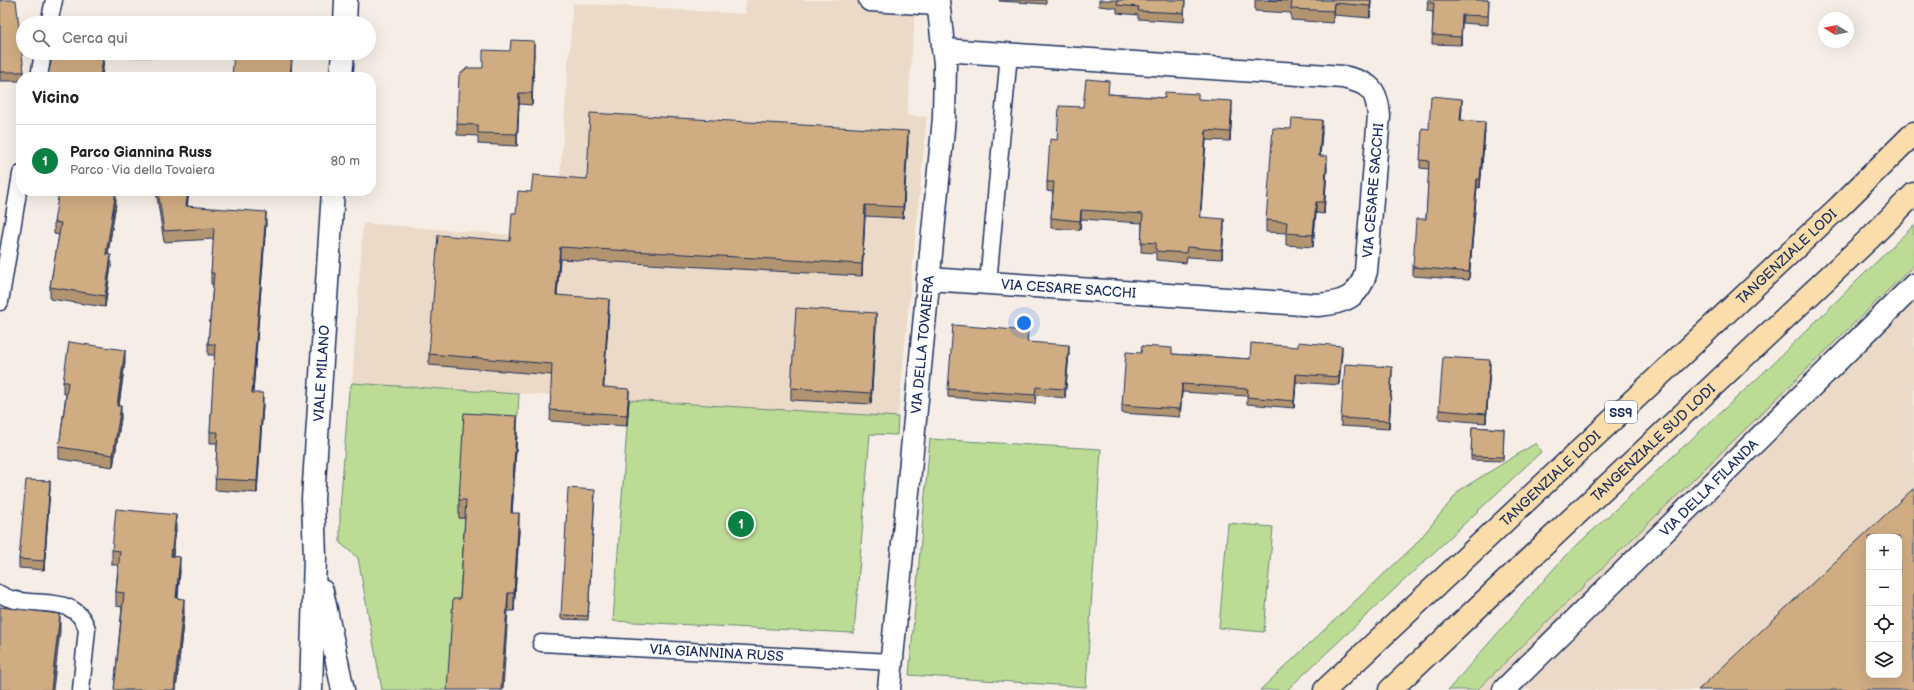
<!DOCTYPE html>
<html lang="it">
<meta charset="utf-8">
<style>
:root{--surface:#fff;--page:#f6f6f6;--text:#202124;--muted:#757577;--line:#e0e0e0;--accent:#0b8043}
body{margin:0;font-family:"Balsamiq Sans",sans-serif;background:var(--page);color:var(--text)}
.controls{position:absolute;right:12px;bottom:12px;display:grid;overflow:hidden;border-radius:8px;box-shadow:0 4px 16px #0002}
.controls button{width:36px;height:36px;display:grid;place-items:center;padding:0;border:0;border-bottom:1px solid var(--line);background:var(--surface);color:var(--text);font:20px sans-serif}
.compass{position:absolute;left:1818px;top:12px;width:36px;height:36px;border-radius:50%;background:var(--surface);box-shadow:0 4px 16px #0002;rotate:280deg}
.you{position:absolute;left:1024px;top:323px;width:14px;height:14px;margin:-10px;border:3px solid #fff;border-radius:50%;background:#1a73e8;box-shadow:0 0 0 6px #1a73e833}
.badge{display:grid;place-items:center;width:26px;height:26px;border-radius:50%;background:var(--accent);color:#fff;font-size:13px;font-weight:700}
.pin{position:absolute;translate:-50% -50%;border:2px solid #fff;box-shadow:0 1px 4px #0006}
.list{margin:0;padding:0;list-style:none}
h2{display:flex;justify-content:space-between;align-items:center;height:52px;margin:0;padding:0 16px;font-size:17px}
h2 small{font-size:13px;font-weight:400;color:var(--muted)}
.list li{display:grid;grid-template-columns:26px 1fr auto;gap:12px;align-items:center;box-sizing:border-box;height:72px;padding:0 16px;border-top:1px solid var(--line)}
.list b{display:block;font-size:15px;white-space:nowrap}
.list p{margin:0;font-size:13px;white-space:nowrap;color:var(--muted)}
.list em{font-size:13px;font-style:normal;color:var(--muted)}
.icon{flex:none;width:22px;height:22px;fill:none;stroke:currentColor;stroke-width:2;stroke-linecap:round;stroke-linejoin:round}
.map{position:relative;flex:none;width:1914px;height:690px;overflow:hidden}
.search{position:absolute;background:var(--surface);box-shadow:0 4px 16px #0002;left:16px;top:16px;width:360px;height:44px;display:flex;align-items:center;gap:10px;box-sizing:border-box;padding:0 14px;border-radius:22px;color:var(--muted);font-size:15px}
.panel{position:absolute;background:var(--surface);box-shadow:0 4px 16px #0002;left:16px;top:72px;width:360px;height:124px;border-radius:16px}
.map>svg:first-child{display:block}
.built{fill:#ebdac8;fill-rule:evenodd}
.green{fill:#bcdc95;stroke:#6c867a}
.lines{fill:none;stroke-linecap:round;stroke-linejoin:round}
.lane-casing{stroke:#1b2f5e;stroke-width:19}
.street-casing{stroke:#1b2f5e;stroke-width:25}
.secondary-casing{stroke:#1b2f5e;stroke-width:25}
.highway-casing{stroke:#1b2f5e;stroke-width:25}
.lane{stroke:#fff;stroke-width:16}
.street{stroke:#fff;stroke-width:22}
.secondary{stroke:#fff;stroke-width:22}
.highway{stroke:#faddab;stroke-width:22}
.wall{fill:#b39470;stroke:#1b2f5e}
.shaded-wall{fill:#92785b;stroke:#1b2f5e}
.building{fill:#d0ac82;stroke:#1b2f5e;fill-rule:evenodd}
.labels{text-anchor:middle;stroke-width:3;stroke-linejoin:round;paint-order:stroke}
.shield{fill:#fff;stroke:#5f6d8e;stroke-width:1}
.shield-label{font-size:13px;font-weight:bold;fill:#1b2f5e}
.street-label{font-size:14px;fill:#1b2f5e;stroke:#fff}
</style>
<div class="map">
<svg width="1914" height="690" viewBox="0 0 1914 690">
<rect width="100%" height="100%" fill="#f6eee6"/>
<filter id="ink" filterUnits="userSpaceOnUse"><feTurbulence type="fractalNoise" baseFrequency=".025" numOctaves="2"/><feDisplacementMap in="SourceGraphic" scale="8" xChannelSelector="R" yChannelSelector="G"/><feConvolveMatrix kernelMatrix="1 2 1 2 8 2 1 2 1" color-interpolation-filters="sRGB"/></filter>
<g filter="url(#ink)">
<g class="built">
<polygon points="746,0 916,0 907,115 927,117 898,417 352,383 363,223 528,236 559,188 573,3 745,14"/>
<path d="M1914,265V690H1477L1669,504ZM1869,537H1899V675H1869Z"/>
</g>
<g class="green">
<polygon points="1914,225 1914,265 1477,690 1448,690 1565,556 1761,375"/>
<polygon points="352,383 519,394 517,434 459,518 466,518 460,617 448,690 382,690 358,558 340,543 340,508 349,391"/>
<polygon points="629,400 898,417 897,435 870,434 854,633 613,621"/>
<polygon points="930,439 1101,449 1086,687 909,675"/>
<polygon points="1536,443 1541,452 1287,690 1260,690 1415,545 1460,490"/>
<polygon points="1228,523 1273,527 1264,632 1219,628"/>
</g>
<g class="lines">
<defs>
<g id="lane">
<polyline points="49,23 54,0"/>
<polyline points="39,77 43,53"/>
<polyline points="988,283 1009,54"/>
<polyline points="0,302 21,174"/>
<path d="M0,594C28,612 74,589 87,629L81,690"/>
<path id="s1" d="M541,643L892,662"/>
</g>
<g id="street">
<polyline points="870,0 938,4"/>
<path id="s2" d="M928,279L1318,305C1343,303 1359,298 1366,271L1379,116C1377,89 1370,83 1343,77L943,50"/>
<path id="s3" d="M889,689L944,118L945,64L938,0"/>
<path id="s4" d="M1504,690L1914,285"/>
</g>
<g id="secondary">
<polyline points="345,23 346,0"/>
<polyline points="341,77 343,53"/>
<polyline points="322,591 343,690"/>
<path id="s5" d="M311,690L315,557L313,499L333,191"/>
</g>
<g id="highway">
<path id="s6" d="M1325,690L1840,206L1914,133"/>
<path id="s7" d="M1390,690L1869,239L1914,194"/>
</g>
</defs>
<use href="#lane" class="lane-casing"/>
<use href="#street" class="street-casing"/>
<use href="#secondary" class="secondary-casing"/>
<use href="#highway" class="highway-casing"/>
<use href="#lane" class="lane"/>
<use href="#street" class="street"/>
<use href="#secondary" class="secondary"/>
<use href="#highway" class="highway"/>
</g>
<g class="wall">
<polygon points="0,0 24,72 24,77 21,77 21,81 0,81"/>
<polygon points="999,0 1046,0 1046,4 999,1"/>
<polygon points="1099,0 1185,0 1184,22 1138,19 1138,15 1117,13 1117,8 1099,6"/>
<polygon points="1255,0 1371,0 1370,18 1334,15 1333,23 1291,20 1291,13 1255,11"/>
<polygon points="1428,0 1489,0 1488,25 1462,23 1461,45 1432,44 1433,12 1427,11"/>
<polygon points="53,53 176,53 176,57 104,57 102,77 48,77"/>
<polygon points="534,53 532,105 519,104 517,146 478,144 478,136 457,135 457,124 483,68"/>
<polygon points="1109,94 1165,98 1198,99 1232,111 1230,141 1206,140 1200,217 1224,228 1222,259 1187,257 1186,263 1156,260 1156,253 1141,252 1142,223 1081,219 1080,230 1051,228 1051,218 1053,192 1047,191 1047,182 1083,107"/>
<polygon points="1462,107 1461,120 1485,131 1480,188 1477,187 1469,280 1413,276 1413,267 1426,219 1429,169 1420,168 1420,160 1429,129"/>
<polygon points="1322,132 1320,156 1327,168 1324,214 1316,213 1313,247 1286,245 1286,233 1266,232 1266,220"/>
<polygon points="908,142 903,218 865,216 862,276 560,259 557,295 609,311 603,387 629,400 627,426 550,421 552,375 429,365 429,354 510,241 516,213 531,192 587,179"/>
<polygon points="156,191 189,191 187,206 266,223 253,393 263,405 257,493 215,490 217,443 210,443 210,432 215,355 208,355 208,344 213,284 211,284 211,273 214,239 164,242"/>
<polygon points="116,203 108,254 111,266 105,307 50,299 50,287 59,235 54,234 54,222"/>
<polygon points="876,325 871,404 791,400 791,388"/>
<polygon points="1069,353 1065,398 1036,395 1035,404 948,397 948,389"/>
<polygon points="1141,353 1172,354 1250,359 1342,353 1339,385 1296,382 1294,408 1247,404 1247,396 1182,392 1180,417 1122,413 1122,405"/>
<polygon points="125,362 119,406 121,418 113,467 59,459 59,447 66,394 63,393 63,382"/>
<polygon points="1490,369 1486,423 1439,419 1439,410"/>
<polygon points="1392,375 1389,429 1341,426 1341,418"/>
<polygon points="1472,427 1504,429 1503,461 1471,460"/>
<polygon points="517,434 512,513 519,531 514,611 508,611 460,599 465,518 459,518 459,500"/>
<polygon points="50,489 44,570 19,568 19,559"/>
<polygon points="595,494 588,620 561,619 561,615"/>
<polygon points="176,529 173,556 180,571 178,598 184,613 176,690 114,690 122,607 116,606 116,592 118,565 112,565 112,550"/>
</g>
<g class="shaded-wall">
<polygon points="1371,0 1370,18 1370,6"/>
<polygon points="1334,3 1334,15 1333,23 1333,11"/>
<polygon points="1462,15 1462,23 1461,45 1461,37"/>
<polygon points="534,41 534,53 532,105 532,93"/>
<polygon points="104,53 104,57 102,77 100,77"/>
<polygon points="292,57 291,77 290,77"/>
<polygon points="519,93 519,104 517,146 517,134"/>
<polygon points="1462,99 1462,107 1460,128 1460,120"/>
<polygon points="1232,101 1232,111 1230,141 1230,132"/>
<polygon points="1322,120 1322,132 1319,167 1319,156"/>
<polygon points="1485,122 1485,131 1480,188 1480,179"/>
<polygon points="1206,130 1206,140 1200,226 1200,217"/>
<polygon points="908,131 908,142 903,218 903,207"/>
<polygon points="1327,156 1327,168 1324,214 1324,202"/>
<polygon points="1477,179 1477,187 1469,280 1469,272"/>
<polygon points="116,191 116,203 106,266 106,254"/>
<polygon points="188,191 189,191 186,217 186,206"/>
<polygon points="1316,202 1316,213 1313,247 1313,235"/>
<polygon points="865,205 865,216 862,276 862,264"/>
<polygon points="1081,210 1081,219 1080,230 1080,221"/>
<polygon points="266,212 266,223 252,404 252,393"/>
<polygon points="1224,219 1224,228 1222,259 1222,250"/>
<polygon points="560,247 560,259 556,306 556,295"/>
<polygon points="111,255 111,266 105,307 105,296"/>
<polygon points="609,299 609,311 603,399 603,387"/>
<polygon points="876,313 876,325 871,404 871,393"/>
<polygon points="1069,345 1069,353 1065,398 1065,389"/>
<polygon points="1342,346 1342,353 1339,385 1339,377"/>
<polygon points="125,350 125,362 117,417 117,406"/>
<polygon points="1490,360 1490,369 1486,423 1486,414"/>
<polygon points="1392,367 1392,375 1389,429 1389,421"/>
<polygon points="1296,374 1296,382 1294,408 1294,401"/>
<polygon points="1182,384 1182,392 1180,417 1180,409"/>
<polygon points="629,389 629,400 627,426 627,415"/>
<polygon points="263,393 263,405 257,493 257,481"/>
<polygon points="121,406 121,418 113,467 113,455"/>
<polygon points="517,416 517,434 511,530 511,513"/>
<polygon points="50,481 50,489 44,570 44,561"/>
<polygon points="519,513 519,531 514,611 514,593"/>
<polygon points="176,515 176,529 171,570 171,556"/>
<polygon points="180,557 180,571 176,612 176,598"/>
<polygon points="508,593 508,611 503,690 501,690"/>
<polygon points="184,599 184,613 176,690 174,690"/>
<polygon points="60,614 60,632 53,690 51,690"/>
</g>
<g class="building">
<polygon points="0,0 16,0 24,72 0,72"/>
<polygon points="1118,0 1185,0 1184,13 1138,11 1139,7 1117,5"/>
<polygon points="1268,0 1371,0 1370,6 1334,3 1333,11 1291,9 1292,1"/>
<polygon points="1428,0 1489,0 1488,16 1462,15 1461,37 1432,35 1434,3 1427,3"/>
<polygon points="511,40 534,41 532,93 519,93 517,134 478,133 478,125 457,124 459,75 467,68 483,68 483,50 510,51"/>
<polygon points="53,53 104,53 100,77 57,77 48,75"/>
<polygon points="234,53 267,53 267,55 292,57 290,77 232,77"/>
<polygon points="1086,79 1109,81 1108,94 1165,98 1165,92 1198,94 1198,99 1232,101 1230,132 1206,130 1200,217 1224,219 1222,250 1187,247 1186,253 1156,251 1156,243 1141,242 1143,214 1081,210 1080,221 1051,218 1054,182 1047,182 1050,139 1057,140 1059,106 1083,107"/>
<polygon points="1431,96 1462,99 1460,120 1485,122 1480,179 1477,179 1469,272 1413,267 1416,219 1426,219 1429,161 1420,160 1422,128 1429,129"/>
<polygon points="590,113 908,131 903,207 865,205 862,264 560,247 556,295 609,299 603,387 629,389 627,415 550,410 552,364 429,354 438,235 510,241 512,213 516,213 518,191 531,192 533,175 587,179"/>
<polygon points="1292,118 1322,120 1319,156 1327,156 1324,202 1316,202 1313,235 1286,233 1287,222 1266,220 1273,128 1291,129"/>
<polygon points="59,191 116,191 106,254 111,255 105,296 50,287 61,223 54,222"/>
<polygon points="158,191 188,191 186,206 266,212 252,393 263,393 257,481 215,479 218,432 210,432 215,344 208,344 214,273 211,273 214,228 164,231"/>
<polygon points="796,308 876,313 871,393 791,388"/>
<polygon points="953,325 1028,331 1027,342 1069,345 1065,389 1036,387 1035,395 948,389"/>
<polygon points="69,342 125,350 117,406 121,406 113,455 59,447 68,382 63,382"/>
<polygon points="1298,342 1342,346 1339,377 1296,374 1294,401 1247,397 1248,389 1182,384 1180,409 1122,405 1126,352 1141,353 1142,346 1172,348 1172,354 1250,359 1251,343 1298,347"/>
<polygon points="1443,357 1490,360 1486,414 1439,410"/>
<polygon points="1345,364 1392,367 1389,421 1341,418"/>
<polygon points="464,413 517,416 511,513 519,513 514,593 508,593 501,690 447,690 453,599 460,599 466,500 459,500"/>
<polygon points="1472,427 1504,429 1503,457 1471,456"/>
<polygon points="26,480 50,481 44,561 19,559"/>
<polygon points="568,488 595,490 588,616 561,615"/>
<path d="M1914,488V690H1698ZM1869,537H1899V675H1869Z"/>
<polygon points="116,509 176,515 171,556 180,557 176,598 184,599 174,690 114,690 124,593 116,592 120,551 112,550"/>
<polygon points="0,607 60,614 51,690 0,690"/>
</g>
</g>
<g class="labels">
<rect class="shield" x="1605" y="401" width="32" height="22" rx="3"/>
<g class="shield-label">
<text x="1621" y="417">SS9</text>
</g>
<g class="street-label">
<text dy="5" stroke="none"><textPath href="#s2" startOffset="536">VIA CESARE SACCHI</textPath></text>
<text dy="5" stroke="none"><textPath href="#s6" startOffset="633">TANGENZIALE LODI</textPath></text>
<text dy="5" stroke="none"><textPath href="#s2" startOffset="141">VIA CESARE SACCHI</textPath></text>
<text dy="5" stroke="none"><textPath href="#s3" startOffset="346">VIA DELLA TOVAIERA</textPath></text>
<text dy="5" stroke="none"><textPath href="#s5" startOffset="317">VIALE MILANO</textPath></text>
<text dy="5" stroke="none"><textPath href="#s7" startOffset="361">TANGENZIALE SUD LODI</textPath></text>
<text dy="5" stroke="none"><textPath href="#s6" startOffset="309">TANGENZIALE LODI</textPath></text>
<text dy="5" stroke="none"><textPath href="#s4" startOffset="288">VIA DELLA FILANDA</textPath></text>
<text dy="5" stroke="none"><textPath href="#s1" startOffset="176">VIA GIANNINA RUSS</textPath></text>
</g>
</g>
</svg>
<div class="controls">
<button>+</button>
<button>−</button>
<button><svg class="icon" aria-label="locate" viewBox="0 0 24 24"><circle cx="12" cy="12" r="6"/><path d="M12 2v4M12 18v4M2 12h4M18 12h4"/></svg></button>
<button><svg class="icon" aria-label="layers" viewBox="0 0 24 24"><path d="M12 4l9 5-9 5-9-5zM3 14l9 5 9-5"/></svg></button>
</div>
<svg class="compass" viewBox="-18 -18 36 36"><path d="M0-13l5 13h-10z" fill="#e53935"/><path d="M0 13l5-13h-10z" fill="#757577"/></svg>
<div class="you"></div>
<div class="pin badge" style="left:741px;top:524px">1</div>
<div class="search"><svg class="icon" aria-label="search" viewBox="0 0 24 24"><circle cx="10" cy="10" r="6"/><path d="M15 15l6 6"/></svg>Cerca qui</div>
<section class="panel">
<h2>Vicino<small></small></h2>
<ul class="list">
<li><span class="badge">1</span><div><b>Parco Giannina Russ</b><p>Parco · Via della Tovaiera</p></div><em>80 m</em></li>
</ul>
</section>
</div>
